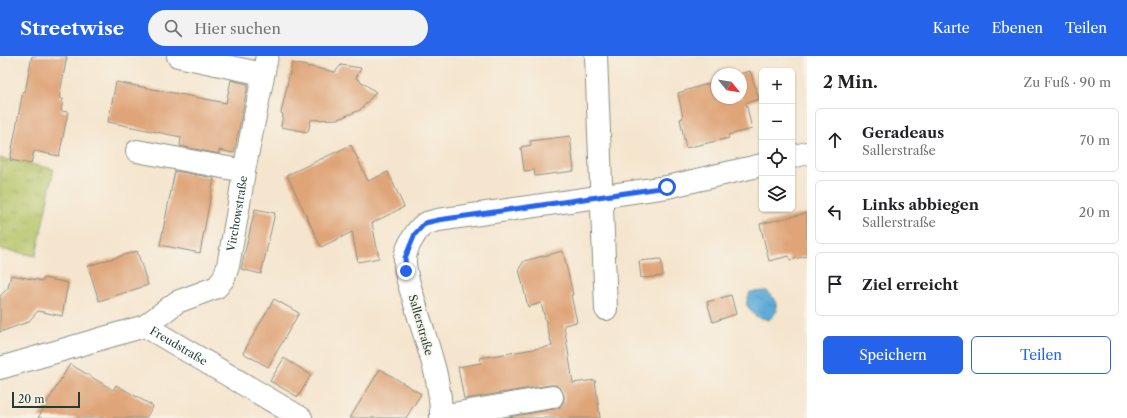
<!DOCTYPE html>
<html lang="de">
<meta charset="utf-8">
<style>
:root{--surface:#fff;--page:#f2f2f2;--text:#202124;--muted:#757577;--line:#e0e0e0;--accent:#2563eb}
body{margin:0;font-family:"Libre Caslon Text",serif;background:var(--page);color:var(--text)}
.controls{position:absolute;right:12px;top:12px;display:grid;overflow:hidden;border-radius:6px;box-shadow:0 1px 3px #0004}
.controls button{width:36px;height:36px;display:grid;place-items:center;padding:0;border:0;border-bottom:1px solid var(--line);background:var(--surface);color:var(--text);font:20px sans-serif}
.compass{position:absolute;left:711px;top:12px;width:36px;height:36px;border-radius:50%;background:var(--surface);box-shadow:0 1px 3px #0004;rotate:120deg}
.scale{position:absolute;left:12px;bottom:10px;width:68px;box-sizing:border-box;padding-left:4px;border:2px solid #1f3d34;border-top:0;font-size:11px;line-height:14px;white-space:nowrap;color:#1f3d34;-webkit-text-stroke:3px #f7f3e8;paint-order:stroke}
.stop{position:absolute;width:12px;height:12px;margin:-9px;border:3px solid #2563eb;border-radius:50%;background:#fff}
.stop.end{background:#2563eb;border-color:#fff;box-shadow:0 1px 4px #0008}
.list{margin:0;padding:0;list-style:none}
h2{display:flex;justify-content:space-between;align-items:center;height:52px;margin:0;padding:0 16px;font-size:17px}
h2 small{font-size:13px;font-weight:400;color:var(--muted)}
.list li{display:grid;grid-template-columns:26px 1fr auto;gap:12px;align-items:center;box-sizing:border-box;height:64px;margin:0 8px 8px;padding:0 8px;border:1px solid var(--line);border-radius:6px}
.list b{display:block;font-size:15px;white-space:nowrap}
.list p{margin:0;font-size:13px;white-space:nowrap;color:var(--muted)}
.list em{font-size:13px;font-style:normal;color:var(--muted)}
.actions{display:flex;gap:8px;padding:12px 16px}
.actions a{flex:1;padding:9px 0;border:1px solid var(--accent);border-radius:6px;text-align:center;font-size:14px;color:var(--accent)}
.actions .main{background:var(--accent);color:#fff}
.icon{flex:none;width:22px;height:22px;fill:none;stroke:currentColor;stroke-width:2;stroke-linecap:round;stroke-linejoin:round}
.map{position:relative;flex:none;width:807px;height:362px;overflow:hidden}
header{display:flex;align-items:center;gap:24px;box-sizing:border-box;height:56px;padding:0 20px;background:var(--accent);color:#fff}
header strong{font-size:19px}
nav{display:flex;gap:22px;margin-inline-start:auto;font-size:14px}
.search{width:280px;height:36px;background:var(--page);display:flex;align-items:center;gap:10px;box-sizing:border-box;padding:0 14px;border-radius:22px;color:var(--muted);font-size:15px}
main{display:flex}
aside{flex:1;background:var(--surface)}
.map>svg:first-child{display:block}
.grass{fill:url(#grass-tufts);stroke:#69804c}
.water{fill:url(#water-ripples);stroke:#3e7486}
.building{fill:#dfa478}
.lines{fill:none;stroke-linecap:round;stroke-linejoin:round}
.minor-casing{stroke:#8a9181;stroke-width:24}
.minor{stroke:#fff;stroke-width:22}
.route{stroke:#2563eb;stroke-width:5}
.labels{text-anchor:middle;stroke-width:3.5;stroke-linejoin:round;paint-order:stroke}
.street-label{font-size:11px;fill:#1f3d34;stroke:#f7f3e8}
</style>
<header>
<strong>Streetwise</strong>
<div class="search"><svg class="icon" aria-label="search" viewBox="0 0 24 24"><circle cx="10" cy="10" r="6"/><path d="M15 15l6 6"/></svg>Hier suchen</div>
<nav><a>Karte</a><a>Ebenen</a><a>Teilen</a></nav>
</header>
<main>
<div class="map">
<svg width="807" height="362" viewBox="0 0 807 362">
<defs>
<pattern id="grass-tufts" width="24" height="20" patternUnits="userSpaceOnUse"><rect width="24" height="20" fill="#b3c264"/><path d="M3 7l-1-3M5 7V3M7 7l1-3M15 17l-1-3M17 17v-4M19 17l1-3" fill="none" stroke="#919f53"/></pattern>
<pattern id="water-ripples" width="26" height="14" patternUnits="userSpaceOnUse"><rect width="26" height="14" fill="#5eacd8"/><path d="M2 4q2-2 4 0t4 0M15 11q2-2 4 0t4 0" fill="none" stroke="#4d8db0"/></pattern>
</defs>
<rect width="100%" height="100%" fill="#f7f3e8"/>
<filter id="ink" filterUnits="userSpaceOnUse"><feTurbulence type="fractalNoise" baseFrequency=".025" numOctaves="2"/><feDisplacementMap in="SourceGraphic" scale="8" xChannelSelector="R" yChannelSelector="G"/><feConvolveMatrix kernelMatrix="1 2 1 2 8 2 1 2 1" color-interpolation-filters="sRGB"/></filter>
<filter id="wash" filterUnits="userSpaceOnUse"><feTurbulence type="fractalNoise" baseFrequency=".012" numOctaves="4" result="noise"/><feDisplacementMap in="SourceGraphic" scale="16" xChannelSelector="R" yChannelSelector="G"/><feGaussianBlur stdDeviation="0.9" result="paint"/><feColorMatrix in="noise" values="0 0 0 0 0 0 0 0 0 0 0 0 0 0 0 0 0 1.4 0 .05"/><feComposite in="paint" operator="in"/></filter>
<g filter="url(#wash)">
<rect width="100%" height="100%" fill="#f5e5ce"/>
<polygon class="grass" points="0,102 54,113 36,200 0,193"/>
<polygon class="water" points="767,235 775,243 777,255 769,264 755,260 746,248 750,236"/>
<g id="blocks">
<g class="building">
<polygon points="32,0 67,0 59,42 63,43 61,55 68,56 59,100 34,95 31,108 10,104 23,35 25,36"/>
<polygon points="292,7 335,16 341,9 361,12 356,22 376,36 360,54 338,63 311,64 308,76 281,71 283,58 281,57"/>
<polygon points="750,15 759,43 746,47 752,73 728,79 729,82 686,92 680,63 683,62 678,37 717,25 717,42 741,42 741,18 739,18"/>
<polygon points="231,24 248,28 234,97 219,94 219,98 180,90 181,81 108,66 116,26 226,47"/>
<polygon points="570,80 574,115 535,120 534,114 524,115 521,91 531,89 530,85"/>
<polygon points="351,89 368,125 388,116 404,151 372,167 379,202 358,206 352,176 321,191 287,119"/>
<polygon points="175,115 214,122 200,197 160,189"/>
<polygon points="255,153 275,157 261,218 241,213"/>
<polygon points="807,157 807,200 790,204 789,200 769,205 760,168"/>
<polygon points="137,195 148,229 99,245 88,210"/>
<polygon points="563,195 573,239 571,239 577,266 564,269 573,327 595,324 600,362 503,362 554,353 560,351 564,346 564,339 561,333 556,329 550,329 464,343 458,311 481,307 480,302 552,290 541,247 528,251 519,213 524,205"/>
<polygon points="661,203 663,220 641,222 639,205"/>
<polygon points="11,219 43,225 44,222 68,227 62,260 38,255 28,266 0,276 0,240 8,232"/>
<polygon points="731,239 736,258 713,266 707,246"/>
<polygon points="274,243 299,257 268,311 243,297"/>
<polygon points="284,302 311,319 298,341 270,325"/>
<polygon points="70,308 113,334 116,329 153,350 146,362 38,362"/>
<polygon points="380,313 421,338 406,362 350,362"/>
</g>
</g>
</g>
<g filter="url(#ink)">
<use href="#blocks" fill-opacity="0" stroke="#8a9181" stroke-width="1"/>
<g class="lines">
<defs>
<g id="minor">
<polyline points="178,0 263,18"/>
<polyline points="596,0 606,253"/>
<polyline points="137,95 244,115"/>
<polyline points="792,101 807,97"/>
<path id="s1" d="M145,270L177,246L217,231L224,222L228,210L239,148L244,115L267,0"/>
<path id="s2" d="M0,312L145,270L301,362"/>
<polyline points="441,360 552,341"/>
<path d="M441,362C442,323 424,281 414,244C410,231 404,216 405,202C406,192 417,171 427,167C430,166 435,165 438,164L667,131L762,109"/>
</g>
</defs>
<use href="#minor" class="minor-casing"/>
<use href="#minor" class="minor"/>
</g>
</g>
<g class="lines" filter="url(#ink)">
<polyline class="route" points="406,215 405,202 415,178 425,167 438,164 667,131"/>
</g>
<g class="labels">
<g class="street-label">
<text dy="4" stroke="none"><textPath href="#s1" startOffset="160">Virchowstraße</textPath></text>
<text transform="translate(421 269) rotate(74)" y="4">Sallerstraße</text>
<text dy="4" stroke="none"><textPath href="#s2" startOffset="190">Freudstraße</textPath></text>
</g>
</g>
</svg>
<div class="controls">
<button>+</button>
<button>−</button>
<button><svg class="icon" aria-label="locate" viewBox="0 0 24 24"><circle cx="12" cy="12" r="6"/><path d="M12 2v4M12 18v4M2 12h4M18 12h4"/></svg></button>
<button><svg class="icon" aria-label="layers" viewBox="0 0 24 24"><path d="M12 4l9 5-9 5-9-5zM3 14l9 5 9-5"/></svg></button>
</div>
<svg class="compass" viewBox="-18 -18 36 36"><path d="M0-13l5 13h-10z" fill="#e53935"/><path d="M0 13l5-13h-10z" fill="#757577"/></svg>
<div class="scale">20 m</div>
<div class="stop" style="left:667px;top:131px"></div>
<div class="stop end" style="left:406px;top:215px"></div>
</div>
<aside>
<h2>2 Min.<small>Zu Fuß · 90 m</small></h2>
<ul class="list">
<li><svg class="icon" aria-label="ahead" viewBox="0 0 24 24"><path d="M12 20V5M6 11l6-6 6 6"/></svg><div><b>Geradeaus</b><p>Sallerstraße</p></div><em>70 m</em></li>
<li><svg class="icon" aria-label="left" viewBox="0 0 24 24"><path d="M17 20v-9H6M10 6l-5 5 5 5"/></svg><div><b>Links abbiegen</b><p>Sallerstraße</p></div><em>20 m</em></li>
<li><svg class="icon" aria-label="arrive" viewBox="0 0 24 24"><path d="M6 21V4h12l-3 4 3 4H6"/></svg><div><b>Ziel erreicht</b></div></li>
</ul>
<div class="actions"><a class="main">Speichern</a><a>Teilen</a></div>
</aside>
</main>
